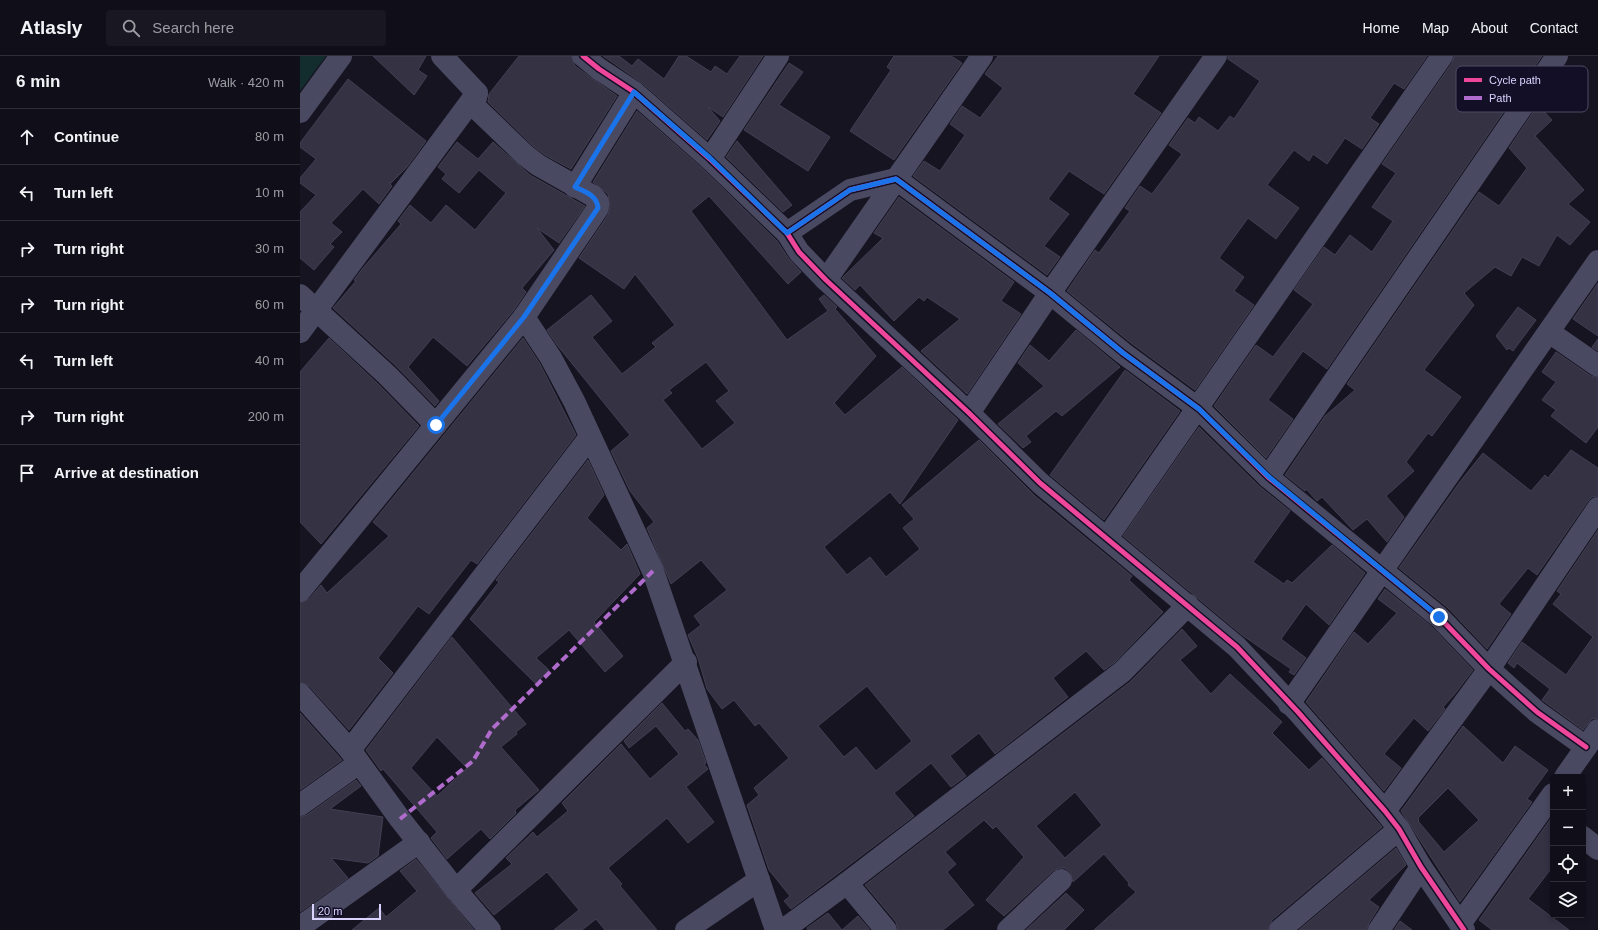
<!DOCTYPE html>
<meta charset="utf-8">
<style>
:root{--surface:#100f19;--page:#191822;--text:#f1f3f6;--muted:#9c9ca2;--line:#302f38}
body{margin:0;font-family:Arial,sans-serif;background:var(--page);color:var(--text)}
.controls{position:absolute;right:12px;bottom:12px;display:grid;overflow:hidden;border-radius:4px;box-shadow:0 2px 6px #0003}
.controls button{width:36px;height:36px;display:grid;place-items:center;padding:0;border:0;border-bottom:1px solid var(--line);background:var(--surface);color:var(--text);font:20px sans-serif}
.scale{position:absolute;left:12px;bottom:10px;width:69px;box-sizing:border-box;padding-left:4px;border:2px solid #d9d4ff;border-top:0;font-size:11px;line-height:14px;white-space:nowrap;color:#d9d4ff;-webkit-text-stroke:3px #130f26;paint-order:stroke}
.stop{position:absolute;width:12px;height:12px;margin:-9px;border:3px solid #1a73e8;border-radius:50%;background:#fff}
.stop.end{background:#1a73e8;border-color:#fff;box-shadow:0 1px 4px #0008}
.list{margin:0;padding:0;list-style:none}
h2{display:flex;justify-content:space-between;align-items:center;height:52px;margin:0;padding:0 16px;font-size:17px}
h2 small{font-size:13px;font-weight:400;color:var(--muted)}
.list li{display:grid;grid-template-columns:26px 1fr auto;gap:12px;align-items:center;box-sizing:border-box;height:56px;padding:0 16px;border-top:1px solid var(--line)}
.list b{display:block;font-size:15px;white-space:nowrap}
.list em{font-size:13px;font-style:normal;color:var(--muted)}
.icon{flex:none;width:22px;height:22px;fill:none;stroke:currentColor;stroke-width:2;stroke-linecap:round;stroke-linejoin:round}
.map{position:relative;flex:none;width:1298px;height:874px;overflow:hidden}
header{display:flex;align-items:center;gap:24px;box-sizing:border-box;height:56px;padding:0 20px;background:var(--surface);border-bottom:1px solid var(--line)}
header strong{font-size:19px}
nav{display:flex;gap:22px;margin-inline-start:auto;font-size:14px}
.search{width:280px;height:36px;background:var(--page);display:flex;align-items:center;gap:10px;box-sizing:border-box;padding:0 14px;border-radius:4px;color:var(--muted);font-size:15px}
main{display:flex}
aside{flex:1;background:var(--surface)}
.map>svg:first-child{display:block}
.green{fill:#132c2d}
.building{fill:#343243;stroke:#433f54;fill-rule:evenodd}
.lines{fill:none;stroke-linecap:round;stroke-linejoin:round}
.street{stroke:#4a4962;stroke-width:22}
.quiet{stroke:#b06ccc;stroke-width:4;stroke-dasharray:8 4;stroke-linecap:butt}
.cycleway-casing{stroke:#130f26;stroke-width:8}
.cycleway{stroke:#ed469a;stroke-width:5}
.route{stroke:#1a73e8;stroke-width:5}
.key{fill:#130f26;stroke:#4e4a67;stroke-width:1}
.key-label{font-size:11px;fill:#d9d4ff}
</style>
<header>
<strong>Atlasly</strong>
<div class="search"><svg class="icon" aria-label="search" viewBox="0 0 24 24"><circle cx="10" cy="10" r="6"/><path d="M15 15l6 6"/></svg>Search here</div>
<nav><a>Home</a><a>Map</a><a>About</a><a>Contact</a></nav>
</header>
<main>
<aside>
<h2>6 min<small>Walk · 420 m</small></h2>
<ul class="list">
<li><svg class="icon" aria-label="ahead" viewBox="0 0 24 24"><path d="M12 20V5M6 11l6-6 6 6"/></svg><div><b>Continue</b></div><em>80 m</em></li>
<li><svg class="icon" aria-label="left" viewBox="0 0 24 24"><path d="M17 20v-9H6M10 6l-5 5 5 5"/></svg><div><b>Turn left</b></div><em>10 m</em></li>
<li><svg class="icon" aria-label="right" viewBox="0 0 24 24"><path d="M7 20v-9h11M14 6l5 5-5 5"/></svg><div><b>Turn right</b></div><em>30 m</em></li>
<li><svg class="icon" aria-label="right" viewBox="0 0 24 24"><path d="M7 20v-9h11M14 6l5 5-5 5"/></svg><div><b>Turn right</b></div><em>60 m</em></li>
<li><svg class="icon" aria-label="left" viewBox="0 0 24 24"><path d="M17 20v-9H6M10 6l-5 5 5 5"/></svg><div><b>Turn left</b></div><em>40 m</em></li>
<li><svg class="icon" aria-label="right" viewBox="0 0 24 24"><path d="M7 20v-9h11M14 6l5 5-5 5"/></svg><div><b>Turn right</b></div><em>200 m</em></li>
<li><svg class="icon" aria-label="arrive" viewBox="0 0 24 24"><path d="M6 21V4h12l-3 4 3 4H6"/></svg><div><b>Arrive at destination</b></div></li>
</ul>
</aside>
<div class="map">
<svg width="1298" height="874" viewBox="0 0 1298 874">
<rect width="100%" height="100%" fill="#161421"/>
<polygon class="green" points="0,0 26,0 0,35"/>
<g class="building">
<polygon points="73,0 126,0 118,14 127,20 114,39"/>
<polygon points="219,0 271,0 275,10 317,40 271,113 245,99 233,90 188,46 189,38"/>
<polygon points="303,0 319,0 332,10 338,3 364,23 379,0 386,0 411,16 415,10 427,18 440,0 463,0 423,61 408,51 420,65 407,84 342,27"/>
<polygon points="594,0 651,0 662,7 594,104 550,75 591,14 587,11"/>
<polygon points="698,0 859,0 833,38 861,57 804,138 769,115 748,143 769,158 744,190 760,201 747,219 613,120 624,105 640,115 665,79 650,68 662,50 680,62 703,32 685,18"/>
<polygon points="928,0 1127,0 1104,33 1094,27 1070,62 1079,68 1062,93 1045,82 1027,108 1013,98 1009,105 994,94 967,129 999,152 976,183 948,162 919,202 944,221 934,235 954,249 895,334 831,287 767,235 795,194 799,197 830,155 825,152 840,130 852,138 882,98 869,89 888,62 895,67 899,61 918,75 930,60 934,63 960,25 928,3"/>
<polygon points="1154,0 1242,0 1027,313 1003,295 968,344 993,363 966,402 914,350 956,289 973,301 1013,248 994,234 1024,191 1035,199 1050,179 1072,196 1093,165 1072,151 1096,117 1082,108 1152,7"/>
<polygon points="489,7 503,16 479,49 530,81 508,115 444,74"/>
<polygon points="48,23 126,85 107,111 90,128 92,130 79,148 63,133 31,167 42,176 30,188 34,191 14,214 0,202 0,156 16,139 0,127 0,122 16,103 0,91 0,87"/>
<polygon points="1238,49 1252,64 1235,80 1284,134 1268,148 1290,166 1270,189 1257,179 1239,210 1222,201 1211,220 1195,211 1164,237 1174,249 1124,314 1161,341 1132,380 1128,377 1106,406 1114,415 1086,440 1104,461 1087,486 1067,463 1053,474 1022,441 1017,445 1006,433 1005,435 985,419 1025,360 1055,334 1047,328 1179,136 1199,150 1227,112 1209,92"/>
<path d="M337,55L402,112L477,185L489,203L501,216L488,228L409,140L391,155L487,284L528,255L519,243L524,239L537,251L535,253L576,300L534,347L545,359L602,311L658,364L600,448L590,436L524,491L547,519L570,501L586,521L620,493L603,472L614,463L602,449L679,384L735,440L832,520L829,524L863,556L814,607L804,614L786,595L753,622L768,641L695,698L679,677L650,700L666,720L651,731L631,707L594,737L614,760L491,853L484,845L490,840L469,814L447,749L459,739L454,732L489,702L459,667L455,670L434,644L422,653L407,633L398,602L388,579L401,569L394,560L427,534L401,504L371,528L347,472L354,466L330,435L311,395L330,379L257,289L247,274L291,239L312,265L292,281L322,318L356,291L352,287L375,269L335,218L324,233L279,202L308,159L310,152L308,138L293,126ZM406,306L429,335L416,345L435,367L402,393L363,344L372,337L369,334ZM567,630L612,685L576,715L556,691L544,701L518,670Z"/>
<polygon points="437,85 492,149 483,156 426,101"/>
<polygon points="157,86 178,103 193,86 230,119 285,150 259,187 237,172 254,194 222,232 226,236 214,254 167,310 133,281 108,311 139,345 135,350 96,310 33,252 56,225 54,224 63,212 101,168 98,165 110,149 131,167 146,149 175,174 206,137 179,114 159,137 142,123 146,118 138,111"/>
<polygon points="599,141 714,226 701,245 721,258 667,338 621,295 660,263 627,241 624,245 619,241 594,265 560,229 555,234 542,222 583,182 574,177"/>
<polygon points="1298,227 1298,280 1273,263"/>
<polygon points="1218,251 1236,264 1213,295 1209,292 1207,294 1196,280"/>
<polygon points="776,274 820,311 762,360 756,355 726,380 731,386 723,392 698,368 744,330 718,307 730,289 749,305"/>
<polygon points="29,282 78,328 119,370 21,488 0,466 0,316"/>
<polygon points="223,282 240,308 276,379 177,508 171,504 129,558 118,550 78,602 93,617 49,674 9,630 0,626 0,547 9,543 21,529 27,537 89,480 73,466"/>
<polygon points="1298,283 1298,295 1292,291"/>
<polygon points="1256,296 1291,320 1298,322 1298,371 1286,387 1251,360 1256,354 1242,344 1256,326 1242,316"/>
<polygon points="825,314 880,355 804,464 750,419"/>
<polygon points="899,371 959,430 990,455 953,506 984,528 987,524 992,527 1032,489 1065,517 1029,569 1006,548 981,583 1006,602 994,619 989,616 991,613 942,579 823,480"/>
<polygon points="1271,394 1298,412 1298,440 1292,441 1288,445 1237,519 1228,512 1199,548 1211,558 1187,593 1148,552 1099,512 1159,427 1183,397 1231,435 1245,419 1248,422"/>
<polygon points="288,404 304,439 287,462 321,494 327,488 340,518 294,566 323,600 305,616 269,574 236,602 249,614 236,628 170,563 199,526 196,524"/>
<polygon points="1298,474 1298,662 1292,663 1283,674 1242,644 1250,633 1217,607 1214,612 1208,607 1222,586 1266,619 1293,581 1253,548 1261,538 1257,535"/>
<polygon points="1085,533 1131,570 1173,614 1154,639 1143,651 1145,653 1128,675 1114,662 1084,698 1101,712 1084,735 1006,646 1054,576 1068,588 1097,557 1078,543"/>
<path d="M882,573L897,590L880,604L911,638L930,618L982,666L972,677L1009,714L1022,702L1082,771L972,864L968,874H794L836,836L828,829L829,827L804,798L773,826L770,816L765,812H759L753,815L704,860L686,844L724,801L696,770L693,773L684,764L645,796L656,808L647,816L674,849L643,874H598L596,866L565,829L830,626ZM775,736L802,769L765,802L736,770Z"/>
<path d="M152,581L226,668L216,676L217,678L201,691L239,734L215,754L216,757L190,783L181,773L147,803L131,782L137,776L83,713L81,715L66,694ZM137,681L167,712L137,740L111,712Z"/>
<polygon points="362,647 385,675 388,673 398,684 406,707 404,708 408,713 386,731 414,766 388,787 367,762 308,812 322,828 320,830 357,874 305,874 296,863 282,874 254,874 279,854 247,816 194,859 175,837 212,808 206,802 233,776 237,781 268,755 262,747 321,688 350,723 379,698 356,670 329,692 324,685"/>
<polygon points="0,657 42,704 0,734"/>
<path d="M1163,670L1203,707L1215,690L1248,714L1227,743L1232,746L1160,846L1101,755ZM1148,732L1179,764L1144,796L1118,765L1119,764L1118,762Z"/>
<polygon points="56,724 61,730 30,753 83,761 78,800 68,807 31,802 48,822 0,856 0,761 7,759"/>
<polygon points="1252,761 1253,810 1228,843 1269,874 1192,874 1179,864"/>
<polygon points="1096,792 1106,809 1069,844 1079,851 1069,867 1067,874 999,874"/>
<polygon points="116,803 174,874 52,874 79,852 86,861 117,835 100,815"/>
<polygon points="766,837 784,854 764,874 726,874"/>
<polygon points="528,857 542,874 508,874 507,872"/>
<polygon points="558,860 570,874 542,874"/>
<polygon points="1100,865 1112,874 1094,874"/>
</g>
<g class="lines">
<g class="street">
<polyline points="283,0 299,13 334,36 410,103 487,177 499,196 526,224 669,357 740,427 937,591 998,656 1085,755 1099,773 1121,811 1164,874"/>
<polyline points="0,56 41,0"/>
<polyline points="410,103 478,0"/>
<polyline points="275,131 334,36"/>
<polyline points="487,177 550,134 596,123 750,237 823,297 899,353 968,421 1139,561 1189,613 1237,656 1286,691"/>
<polyline points="526,224 682,0"/>
<polyline points="0,239 87,319 136,369"/>
<polyline points="224,261 251,302 274,345 353,515 476,874"/>
<polyline points="0,276 177,37"/>
<polyline points="1249,276 1298,310"/>
<polyline points="669,357 750,237 916,0"/>
<polyline points="968,421 1257,0"/>
<polyline points="807,482 1142,0"/>
<polyline points="0,535 224,261 298,152 298,146 293,140 238,109 225,99 174,50 177,37 142,0"/>
<polyline points="0,638 50,694 100,763 156,834 190,874"/>
<polyline points="989,648 1298,205"/>
<polyline points="50,694 290,381"/>
<polyline points="1265,721 1298,674"/>
<polyline points="0,749 59,707"/>
<polyline points="1085,755 1189,613 1298,452"/>
<polyline points="1283,781 1298,793"/>
<polyline points="547,827 586,874"/>
<polyline points="156,834 386,606"/>
<polyline points="1160,868 1253,738"/>
<polyline points="0,871 119,786"/>
<polyline points="386,874 459,824"/>
<polyline points="483,874 547,827 822,616 888,549"/>
<polyline points="708,874 761,824"/>
<polyline points="980,874 1099,773"/>
<polyline points="1079,874 1121,811"/>
</g>
<polyline class="quiet" points="100,763 173,705 192,673 353,515"/>
<defs>
<g id="cycleway">
<polyline points="283,0 299,13 334,36 410,103 487,177 499,196 526,224 669,357 740,427 937,591 998,656 1085,755 1099,773 1121,811 1164,874"/>
<polyline points="487,177 550,134 596,123 750,237 823,297 899,353 968,421 1139,561 1189,613 1237,656 1286,691"/>
</g>
</defs>
<use href="#cycleway" class="cycleway-casing"/>
<use href="#cycleway" class="cycleway"/>
</g>
<g class="lines">
<path class="route" d="M136,369L224,261L298,152C297,139 285,136 275,131L334,36L410,102L487,177L550,134L596,123L750,237L823,297L899,353L968,420L1139,561"/>
</g>
<rect x="1156" y="10" width="132" height="46" rx="6" class="key"/>
<rect x="1164" y="22" width="18" height="4" fill="#ed469a"/>
<rect x="1164" y="40" width="18" height="4" fill="#b06ccc"/>
<g class="key-label">
<text x="1189" y="28">Cycle path</text>
<text x="1189" y="46">Path</text>
</g>
</svg>
<div class="controls">
<button>+</button>
<button>−</button>
<button><svg class="icon" aria-label="locate" viewBox="0 0 24 24"><circle cx="12" cy="12" r="6"/><path d="M12 2v4M12 18v4M2 12h4M18 12h4"/></svg></button>
<button><svg class="icon" aria-label="layers" viewBox="0 0 24 24"><path d="M12 4l9 5-9 5-9-5zM3 14l9 5 9-5"/></svg></button>
</div>
<div class="scale">20 m</div>
<div class="stop" style="left:136px;top:369px"></div>
<div class="stop end" style="left:1139px;top:561px"></div>
</div>
</main>
